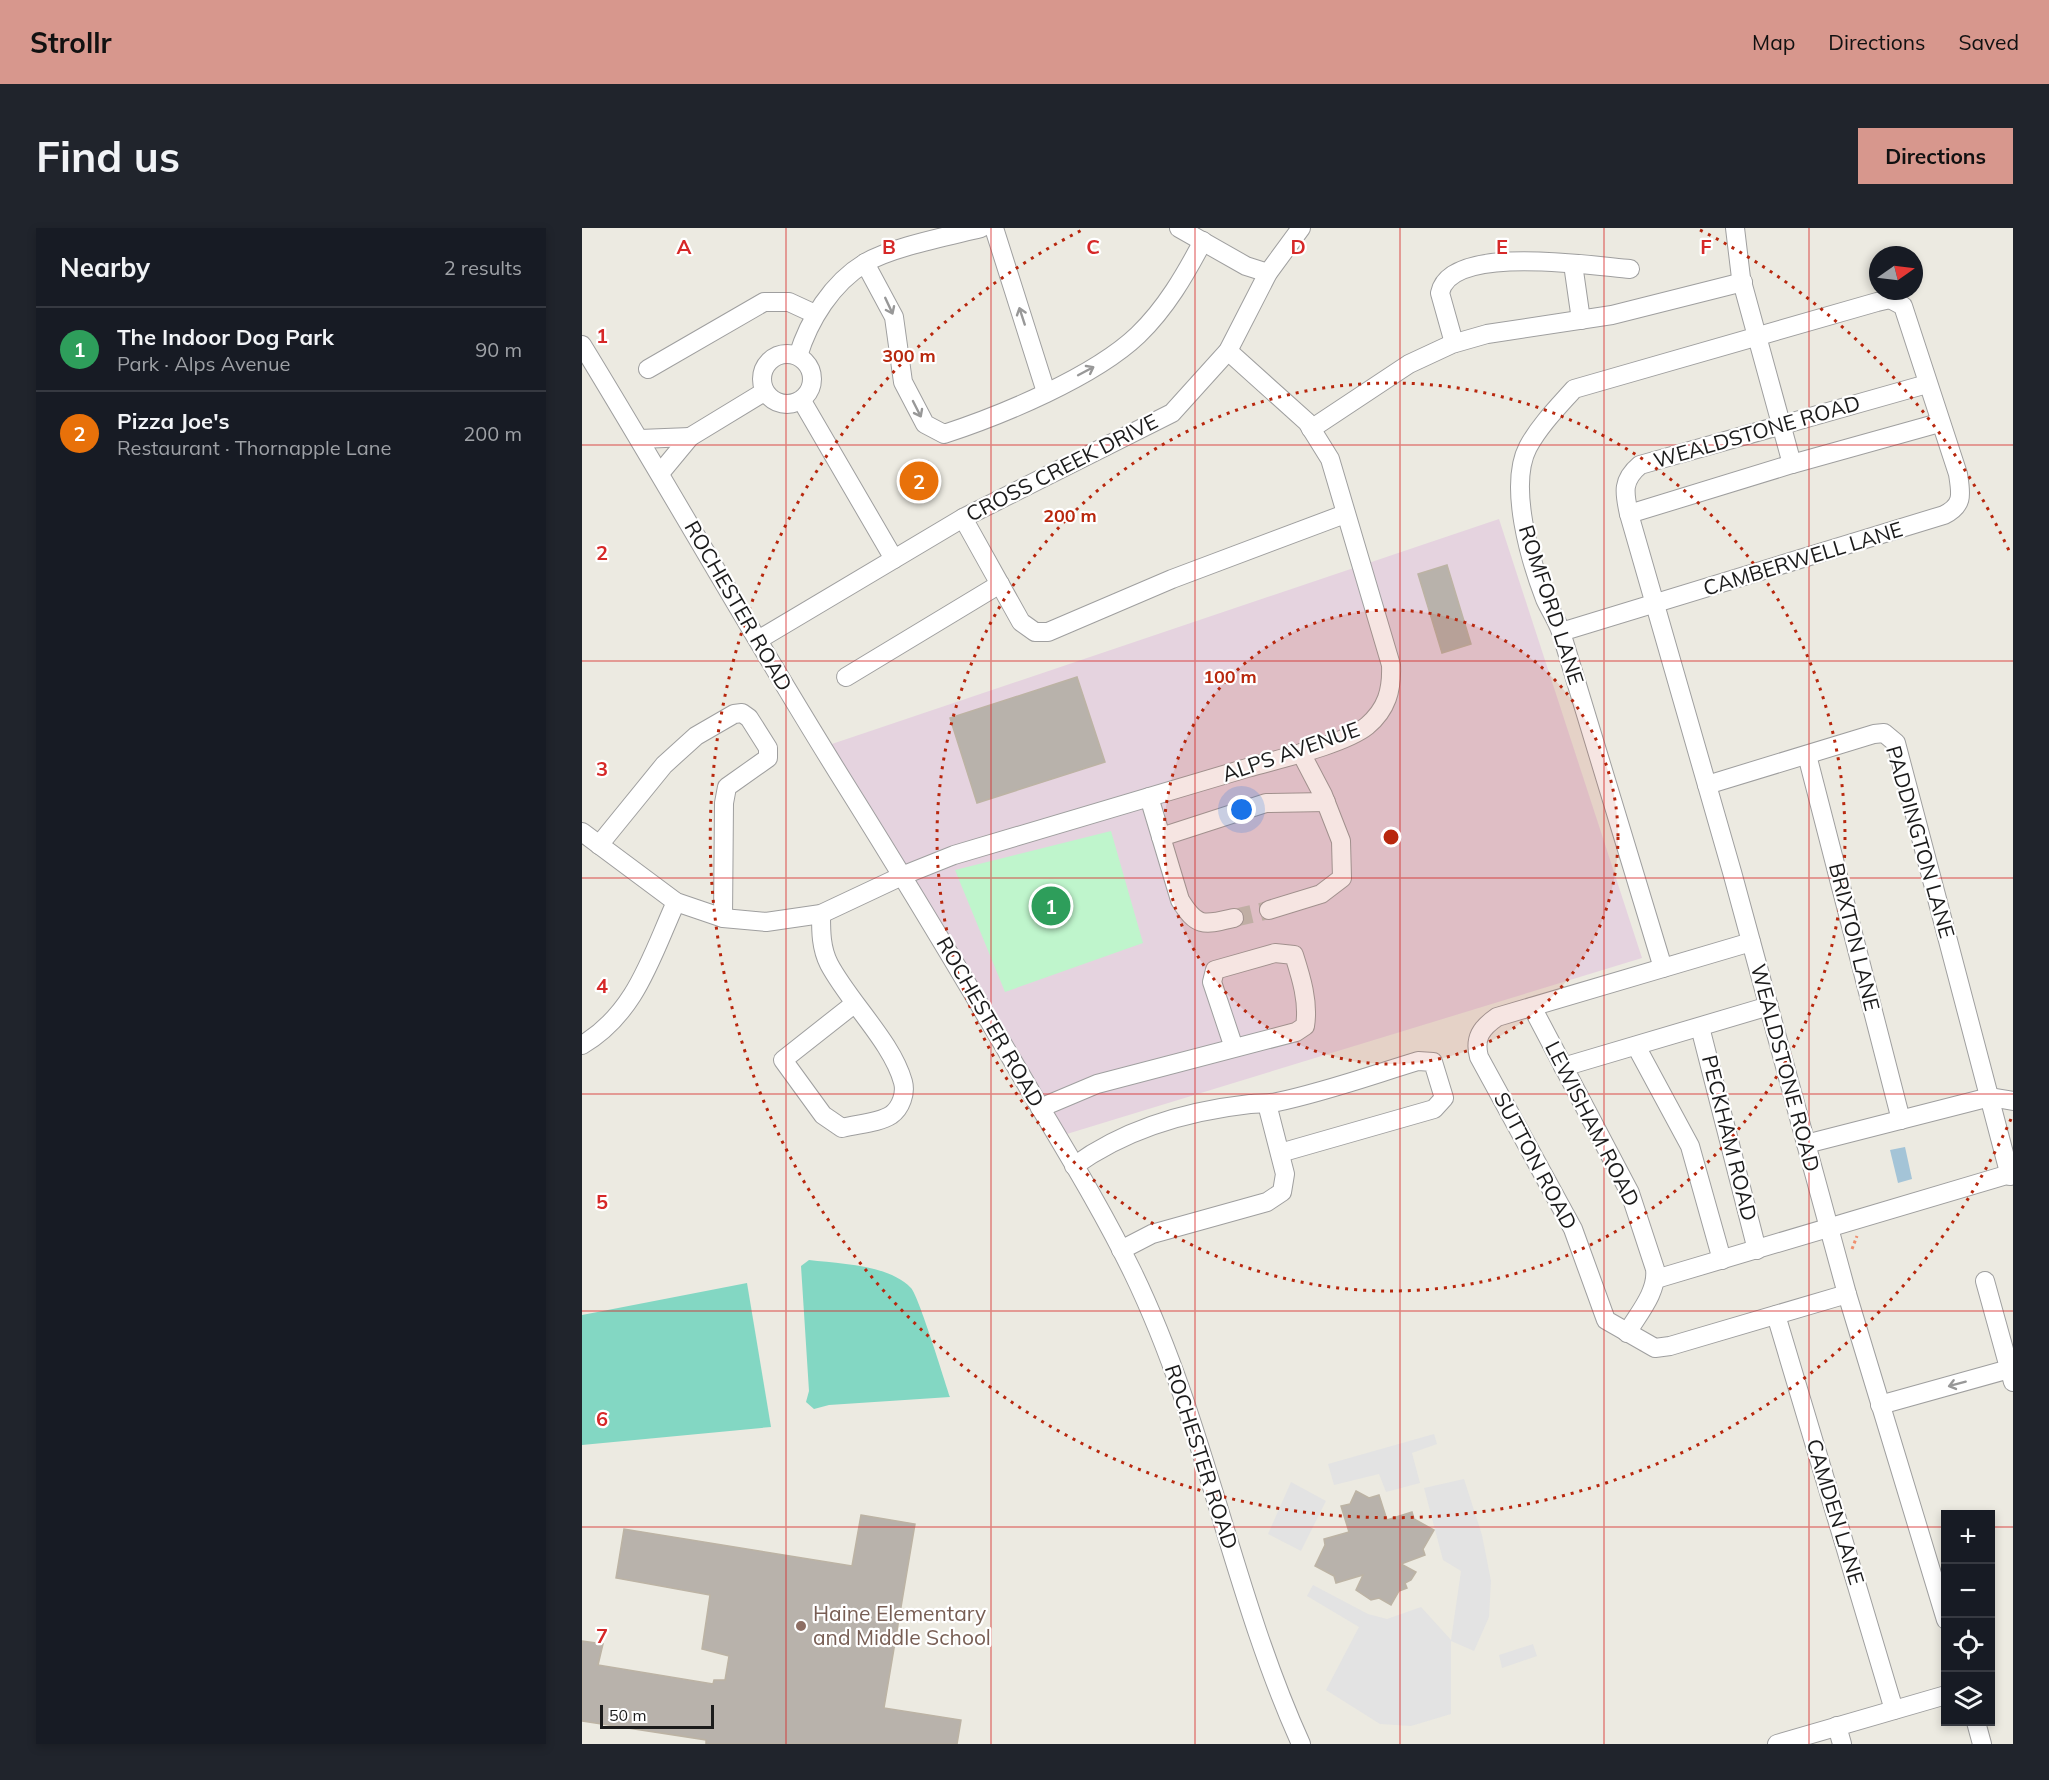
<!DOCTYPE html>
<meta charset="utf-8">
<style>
:root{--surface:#171b24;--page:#20242c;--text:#f1f3f6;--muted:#9ea1a6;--line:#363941;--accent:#d7978d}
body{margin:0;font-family:Mulish,sans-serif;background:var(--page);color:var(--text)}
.controls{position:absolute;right:18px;bottom:18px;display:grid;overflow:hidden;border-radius:0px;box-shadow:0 3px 9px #0003}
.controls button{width:54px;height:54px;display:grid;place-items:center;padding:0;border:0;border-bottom:2px solid var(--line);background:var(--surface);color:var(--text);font:30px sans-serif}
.compass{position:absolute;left:1287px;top:18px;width:54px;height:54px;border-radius:50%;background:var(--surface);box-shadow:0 3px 9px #0003;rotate:76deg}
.scale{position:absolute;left:18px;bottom:15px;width:114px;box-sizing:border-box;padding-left:6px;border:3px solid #1b1b1b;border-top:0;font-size:16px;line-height:21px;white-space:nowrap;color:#1b1b1b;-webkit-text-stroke:4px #fff;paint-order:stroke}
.you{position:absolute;left:660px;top:582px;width:21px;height:21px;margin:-15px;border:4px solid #fff;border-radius:50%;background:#1a73e8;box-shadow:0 0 0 9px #1a73e833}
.badge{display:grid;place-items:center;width:39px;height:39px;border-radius:50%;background:var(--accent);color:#fff;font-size:20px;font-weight:700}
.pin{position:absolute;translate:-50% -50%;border:3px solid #fff;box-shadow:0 2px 6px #0006}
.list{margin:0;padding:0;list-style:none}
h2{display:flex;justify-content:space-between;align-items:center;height:78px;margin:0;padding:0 24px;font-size:26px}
h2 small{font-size:20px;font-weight:400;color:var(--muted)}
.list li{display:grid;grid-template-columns:39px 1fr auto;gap:18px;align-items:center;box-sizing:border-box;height:84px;padding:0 24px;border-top:2px solid var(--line)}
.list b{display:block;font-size:22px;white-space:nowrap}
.list p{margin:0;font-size:20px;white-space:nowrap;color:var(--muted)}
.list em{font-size:20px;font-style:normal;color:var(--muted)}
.icon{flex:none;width:33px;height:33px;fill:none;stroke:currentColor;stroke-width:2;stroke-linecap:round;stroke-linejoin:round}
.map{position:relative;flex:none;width:1431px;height:1516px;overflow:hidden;border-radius:0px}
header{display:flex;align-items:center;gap:36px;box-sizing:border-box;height:84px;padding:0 30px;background:var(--accent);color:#111}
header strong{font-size:28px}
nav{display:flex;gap:33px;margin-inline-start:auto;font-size:21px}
.intro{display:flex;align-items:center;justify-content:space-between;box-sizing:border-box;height:144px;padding:0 36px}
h1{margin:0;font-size:42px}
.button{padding:15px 27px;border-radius:0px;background:var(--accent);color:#111;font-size:21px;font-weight:700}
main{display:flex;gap:36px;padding:0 36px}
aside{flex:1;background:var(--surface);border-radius:0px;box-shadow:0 3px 9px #0003}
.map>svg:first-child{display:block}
.industrial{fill:#e5d3df}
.park{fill:#bff5cc}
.pitch{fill:#83d7c3}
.parking{fill:#e3e3e3}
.water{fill:#a4c4d7}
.building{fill:#b8b2ab;stroke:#bcb3a4;stroke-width:1.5}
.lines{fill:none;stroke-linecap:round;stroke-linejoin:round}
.minor-tunnel{stroke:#c2c1b9;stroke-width:18;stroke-dasharray:18 9;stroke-linecap:butt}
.minor-casing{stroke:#9f9f9f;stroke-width:20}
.path{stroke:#ef8f6e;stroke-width:3;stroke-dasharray:3 3;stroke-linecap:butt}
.minor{stroke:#fff;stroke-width:18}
.oneway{stroke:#989898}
.grid{fill:none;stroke:#d62828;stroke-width:1.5;stroke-opacity:0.55}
.ring{fill:none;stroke:#b8270d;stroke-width:3;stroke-dasharray:3 6}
.education-dot{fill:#8d6e63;stroke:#fff;stroke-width:2}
.labels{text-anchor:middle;stroke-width:4.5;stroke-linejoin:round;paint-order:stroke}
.street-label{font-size:21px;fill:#1b1b1b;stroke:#fff}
.education-label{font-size:21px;fill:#785e54;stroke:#fff;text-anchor:start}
.grid-label{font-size:20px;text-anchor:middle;font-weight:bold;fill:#d62828;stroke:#fff;stroke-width:4.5;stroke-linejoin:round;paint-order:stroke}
.centre{fill:#b8270d;stroke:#fff;stroke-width:3}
.ring-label{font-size:18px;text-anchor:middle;font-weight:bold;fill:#b8270d;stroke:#fff;stroke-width:4.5;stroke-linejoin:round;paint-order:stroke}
</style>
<header>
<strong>Strollr</strong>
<nav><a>Map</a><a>Directions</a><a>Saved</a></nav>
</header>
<div class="intro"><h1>Find us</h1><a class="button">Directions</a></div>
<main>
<aside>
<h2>Nearby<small>2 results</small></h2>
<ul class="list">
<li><span class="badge" style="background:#2e9e5b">1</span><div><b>The Indoor Dog Park</b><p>Park · Alps Avenue</p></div><em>90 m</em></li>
<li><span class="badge" style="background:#e8710a">2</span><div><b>Pizza Joe's</b><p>Restaurant · Thornapple Lane</p></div><em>200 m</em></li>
</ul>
</aside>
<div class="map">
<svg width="1431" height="1516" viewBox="0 0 1431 1516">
<rect width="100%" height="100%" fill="#eceae1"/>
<polygon class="industrial" points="917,291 1060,730 475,909 241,519"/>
<polygon class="park" points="529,603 561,715 423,764 373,642"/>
<g class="pitch">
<path d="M227,1032C258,1036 306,1036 329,1060C337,1069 362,1151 368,1169L247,1177L232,1181L224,1174L227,1163L219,1038Z"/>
<polygon points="165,1055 189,1199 0,1217 0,1087"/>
</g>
<g class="parking">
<polygon points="852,1206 855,1216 830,1225 838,1255 804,1264 797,1246 752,1257 746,1236"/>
<polygon points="882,1251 900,1307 909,1353 907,1389 892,1423 869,1413 869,1486 829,1498 798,1496 744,1462 777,1399 725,1368 731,1357 786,1386 805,1391 839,1379 869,1412 879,1343 861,1332 842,1260"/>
<polygon points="709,1254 744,1273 719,1323 686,1306"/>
<polygon points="951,1416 955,1428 920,1440 917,1427"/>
</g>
<polygon class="water" points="1323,919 1330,951 1316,955 1308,922"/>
<g class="building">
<polygon points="346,233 358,257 329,272 316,248 329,238"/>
<polygon points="865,337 889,416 860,425 836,346"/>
<polygon points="495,449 523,534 395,575 368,490"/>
<polygon points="774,1263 787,1270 797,1267 805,1292 830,1284 832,1291 852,1302 841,1321 843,1327 819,1336 834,1344 829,1352 823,1355 825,1360 817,1363 809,1377 797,1370 789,1372 774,1362 781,1347 754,1355 752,1348 733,1338 743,1317 742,1311 767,1304 759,1278 768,1276"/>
<polygon points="279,1287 333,1296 302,1480 379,1492 375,1516 124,1516 124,1512 0,1493 0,1413 21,1416 16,1437 131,1456 132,1452 143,1452 147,1428 120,1421 128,1367 34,1350 42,1301 270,1338"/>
</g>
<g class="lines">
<polyline class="minor-tunnel" points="652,690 687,682"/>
<defs>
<g id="minor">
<polyline points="412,0 464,164"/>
<polyline points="597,0 664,38 686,45"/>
<polyline points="1153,0 1159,50 1210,236"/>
<path d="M283,35L312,89L321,154L343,196L362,206C420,187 512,149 556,107C584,80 603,47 621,13"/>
<polyline points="991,36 999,92"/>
<path d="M872,115L858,65C868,15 1011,38 1048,41"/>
<path d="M0,117C90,264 174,414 265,559C327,658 387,758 446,859C482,920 520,981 551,1045C624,1196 650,1364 719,1516"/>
<circle cx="205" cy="151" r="25"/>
<path d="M216,128C227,92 250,55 283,35C310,19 367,8 399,0"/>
<polyline points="66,141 182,74 207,74 233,86"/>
<path d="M1345,156L1058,237C1040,252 1042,264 1047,286L1150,644L1265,1066L1364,1392"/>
<polyline points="220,173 312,331"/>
<polyline points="729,201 827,136 870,116 905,106 1030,87 1161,54"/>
<polyline points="58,211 108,209"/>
<polyline points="79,244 108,209 182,164"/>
<polyline points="1047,286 1210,236 1357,195"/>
<polyline points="381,290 439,394 453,404 466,404 590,351 763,286"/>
<path d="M979,404L1362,287C1382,277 1379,266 1376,246L1321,78L1308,71L1295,74L992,161C976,179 958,197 946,219C926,257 948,332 963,371C968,382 975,392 979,404L1081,740"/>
<polyline points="176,412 381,290 590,185 646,123 686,45 719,0"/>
<polyline points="264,449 418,356"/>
<polyline points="1225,527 1319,892"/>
<polyline points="1125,557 1292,506 1302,505 1314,515 1428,948"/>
<path d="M567,569L598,672C615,700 622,697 652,690"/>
<path d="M0,604L94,674L141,690L184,694L239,686L322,647L372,627C470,598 568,569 665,540C696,531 761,517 785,498C805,481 810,462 809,437L748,231L725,194L646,123"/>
<polyline points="579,609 684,575 744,574"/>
<polyline points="17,617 82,537 114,508 152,486 160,485 167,490 186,520 186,530 145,559 142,575 141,690"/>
<polyline points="687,682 739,666 760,650 759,613 741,567 719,525"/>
<path d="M239,686C239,704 239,720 247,736C267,774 310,814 321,854C324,865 319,880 309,887C297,895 274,896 260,900L241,887L201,832L272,776"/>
<path d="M1169,714L915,789C899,800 892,810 897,829L991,1001L1024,1092L1073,1120L1088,1118L1265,1066"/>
<path d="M950,779L1048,965L1073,1041C1076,1064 1056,1086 1045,1105"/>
<polyline points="1118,799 1175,1022"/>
<path d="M0,817C54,785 69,729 94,674"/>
<polyline points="1054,818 1108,918 1140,1032"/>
<polyline points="981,839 1187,778"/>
<path d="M458,880L515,856L714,804L723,798C727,774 719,749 712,727L693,725L633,742L630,754L652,820"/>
<polyline points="1224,916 1408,869 1431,873"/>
<path d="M492,938C543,901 605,883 668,876C677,875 686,876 695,874C743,864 790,847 836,833L851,834L862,870L852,881L698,925"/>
<polyline points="539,1022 570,1006 685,974 700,964 703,946 685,876"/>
<polyline points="1074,1051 1431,945"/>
<polyline points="1403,1053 1431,1154"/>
<polyline points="1194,1087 1312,1482"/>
<polyline points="1298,1177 1431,1140"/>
<polyline points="1394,1494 1400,1516"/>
<polyline points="1255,1498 1260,1516"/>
<polyline points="1195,1516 1364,1467"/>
</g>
</defs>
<use href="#minor" class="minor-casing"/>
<polyline class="path" points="1270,1021 1275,1008"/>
<use href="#minor" class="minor"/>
</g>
<defs><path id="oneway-shaft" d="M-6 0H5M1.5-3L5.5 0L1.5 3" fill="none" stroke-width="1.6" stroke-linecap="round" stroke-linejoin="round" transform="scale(1.5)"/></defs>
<g class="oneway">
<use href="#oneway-shaft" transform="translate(307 78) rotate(65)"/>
<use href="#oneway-shaft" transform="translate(440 88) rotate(-108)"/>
<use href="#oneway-shaft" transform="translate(504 143) rotate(-28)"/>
<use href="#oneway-shaft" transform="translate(335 181) rotate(63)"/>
<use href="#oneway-shaft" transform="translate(1375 1156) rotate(165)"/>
</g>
<path class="grid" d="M204,0V1516M409,0V1516M613,0V1516M818,0V1516M1022,0V1516M1227,0V1516M0,217H1431M0,433H1431M0,650H1431M0,866H1431M0,1083H1431M0,1299H1364M1408,1299H1431"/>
<circle cx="809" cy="609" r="227" fill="#b8270d" fill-opacity=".12"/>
<g class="ring">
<circle cx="809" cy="609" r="227"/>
<circle cx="809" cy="609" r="454"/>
<path d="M1429 891A681 681 0 1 1 500 2M1118 2A681 681 0 0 1 1429 327"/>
</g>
<circle class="education-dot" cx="219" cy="1398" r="6"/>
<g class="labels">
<g class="street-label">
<text transform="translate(1175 204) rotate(-16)" y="7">WEALDSTONE ROAD</text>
<text transform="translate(480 240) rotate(-27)" y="7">CROSS CREEK DRIVE</text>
<text transform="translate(1221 331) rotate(-17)" y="7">CAMBERWELL LANE</text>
<text transform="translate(969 377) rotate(72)" y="7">ROMFORD LANE</text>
<text transform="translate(156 378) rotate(60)" y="7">ROCHESTER ROAD</text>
<text transform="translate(709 524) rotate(-19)" y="7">ALPS AVENUE</text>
<text transform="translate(1338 614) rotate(74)" y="7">PADDINGTON LANE</text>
<text transform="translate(1272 709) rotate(76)" y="7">BRIXTON LANE</text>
<text transform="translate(408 794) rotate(60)" y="7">ROCHESTER ROAD</text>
<text transform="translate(1203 840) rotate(75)" y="7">WEALDSTONE ROAD</text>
<text transform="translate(1010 896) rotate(63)" y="7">LEWISHAM ROAD</text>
<text transform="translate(1147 910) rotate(76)" y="7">PECKHAM ROAD</text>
<text transform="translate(953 933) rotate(62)" y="7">SUTTON ROAD</text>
<text transform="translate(619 1229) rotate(72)" y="7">ROCHESTER ROAD</text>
<text transform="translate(1253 1284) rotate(73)" y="7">CAMDEN LANE</text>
</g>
<g class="education-label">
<text x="231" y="1393">Haine Elementary<tspan x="231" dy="24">and Middle School</tspan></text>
</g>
</g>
<g class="grid-label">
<text x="102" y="26">A</text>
<text x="307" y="26">B</text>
<text x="511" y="26">C</text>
<text x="716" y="26">D</text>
<text x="920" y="26">E</text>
<text x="1124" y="26">F</text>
<text x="20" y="115">1</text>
<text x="20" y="332">2</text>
<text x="20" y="548">3</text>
<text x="20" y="765">4</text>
<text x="20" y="981">5</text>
<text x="20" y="1198">6</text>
<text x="20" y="1415">7</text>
</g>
<circle cx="809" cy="609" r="9" class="centre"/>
<g class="ring-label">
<text x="327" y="134">300 m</text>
<text x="488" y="294">200 m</text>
<text x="648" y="455">100 m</text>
</g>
</svg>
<div class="controls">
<button>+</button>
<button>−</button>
<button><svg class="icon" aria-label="locate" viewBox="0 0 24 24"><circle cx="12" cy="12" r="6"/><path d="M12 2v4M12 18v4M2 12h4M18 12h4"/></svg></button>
<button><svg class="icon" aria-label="layers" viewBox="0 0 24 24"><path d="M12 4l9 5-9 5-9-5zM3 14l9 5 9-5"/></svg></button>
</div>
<svg class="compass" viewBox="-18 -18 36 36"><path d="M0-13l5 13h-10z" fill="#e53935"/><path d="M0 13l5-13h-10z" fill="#9ea1a6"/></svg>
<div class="scale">50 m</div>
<div class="you"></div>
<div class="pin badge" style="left:469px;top:678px;background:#2e9e5b">1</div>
<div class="pin badge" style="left:337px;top:253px;background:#e8710a">2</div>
</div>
</main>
